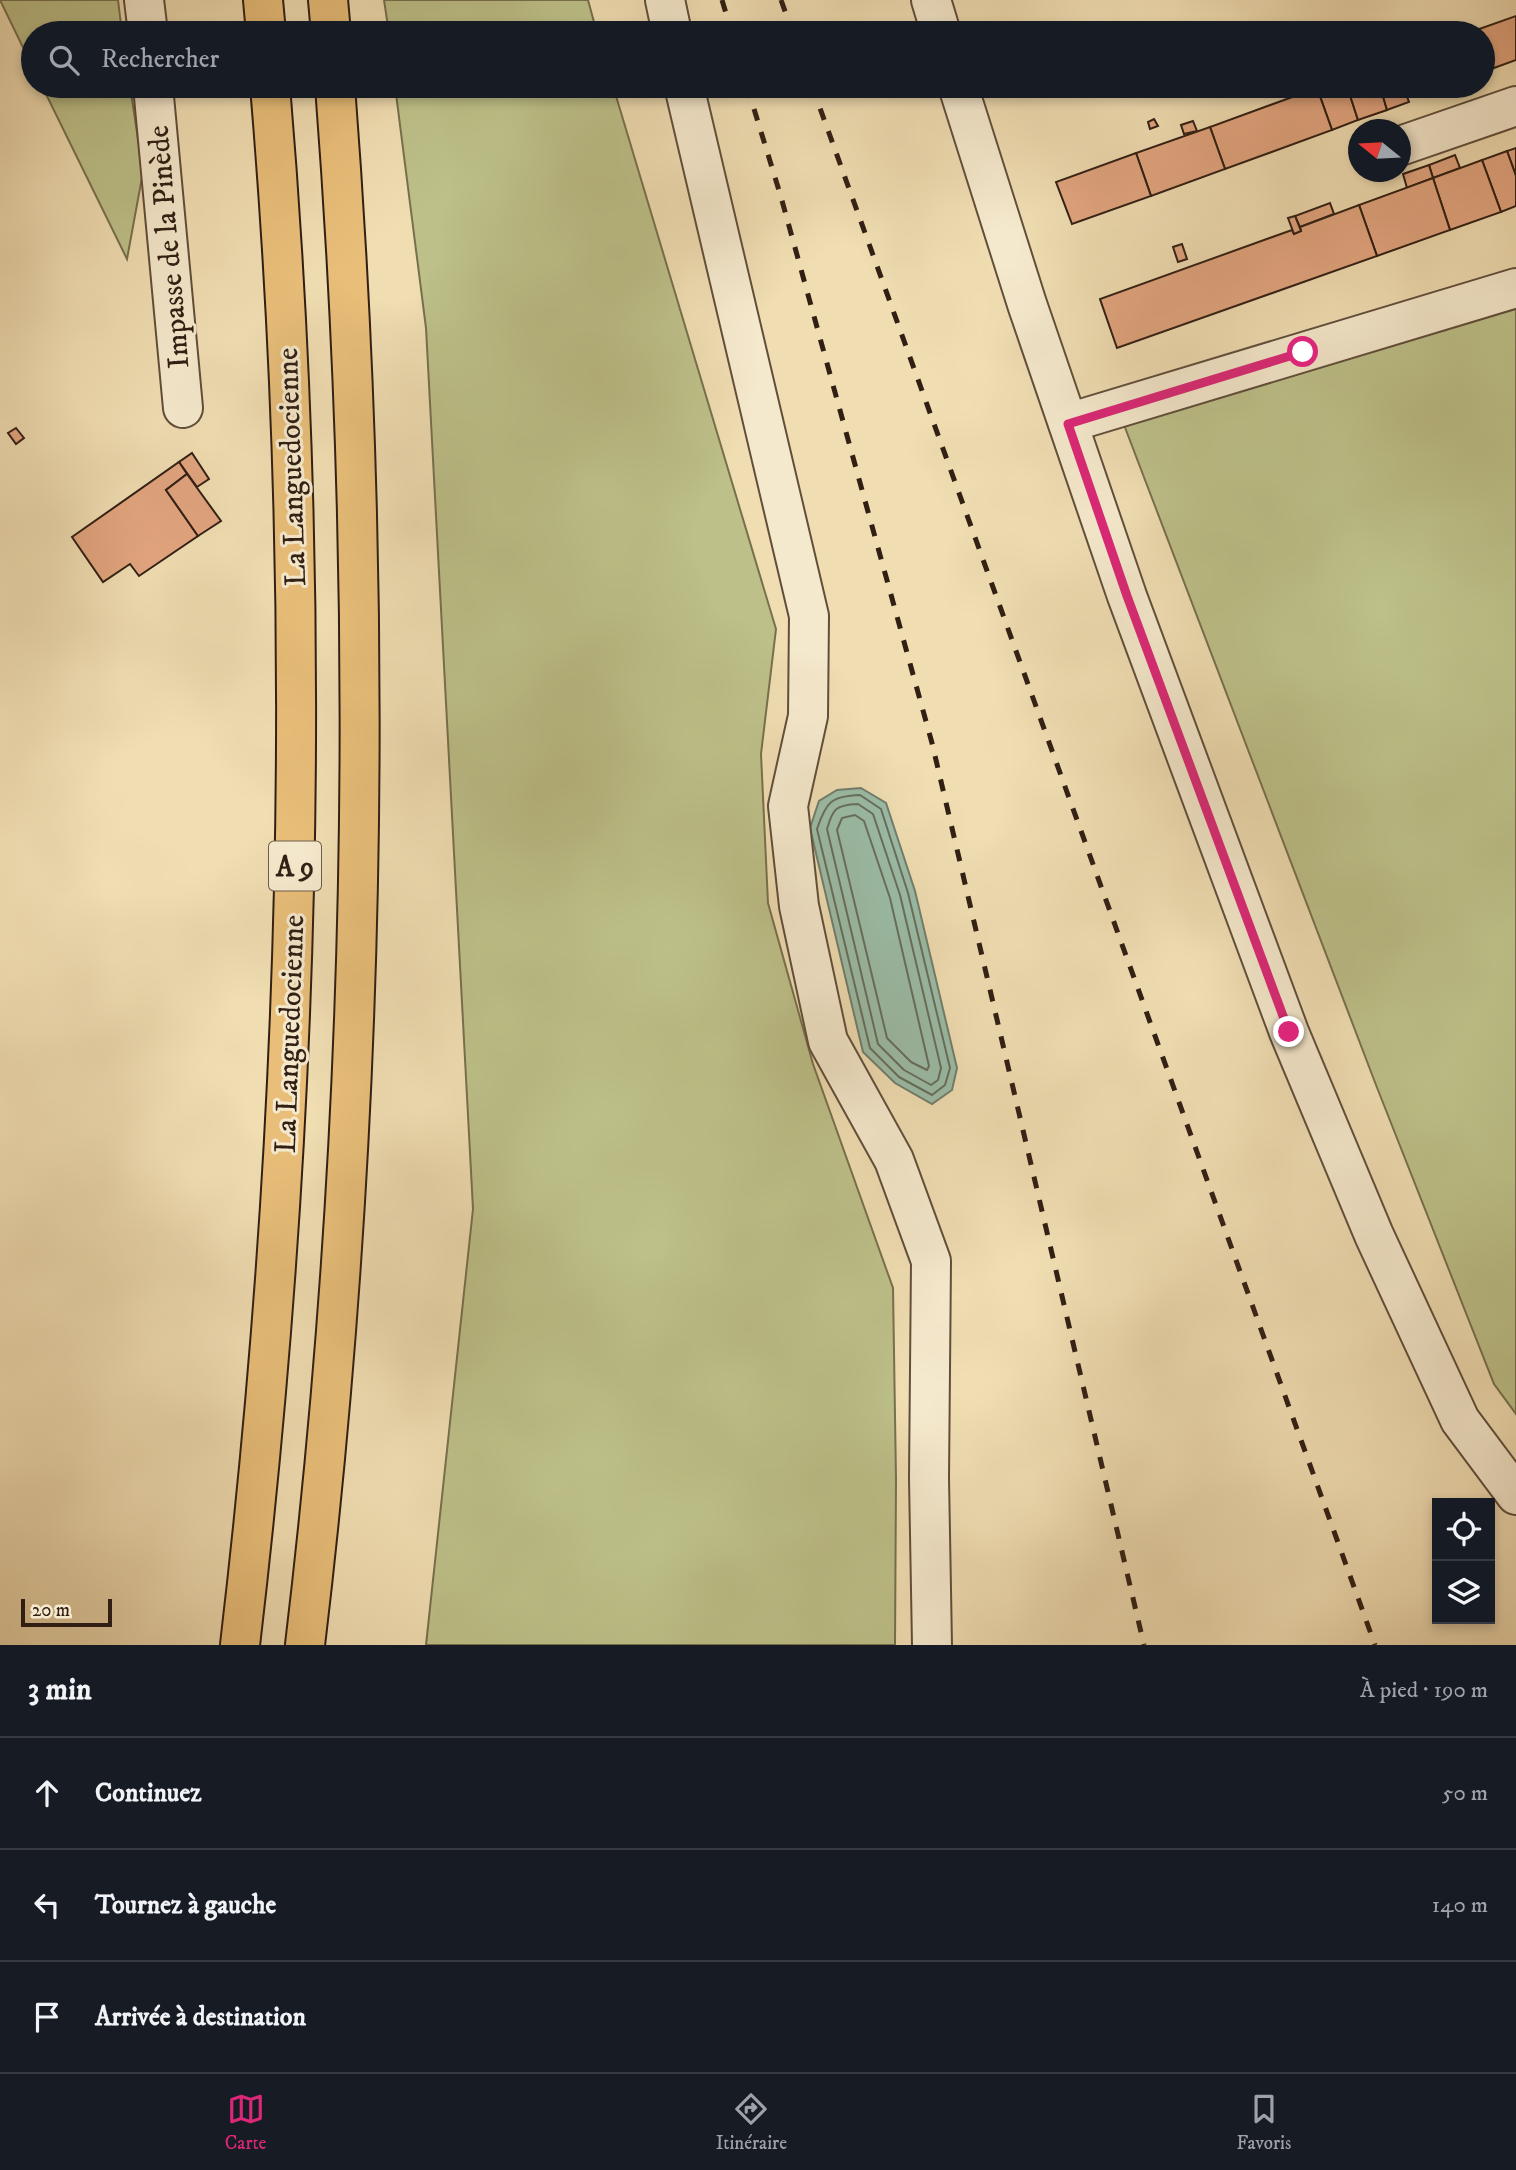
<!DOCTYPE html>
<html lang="fr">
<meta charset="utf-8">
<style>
:root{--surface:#171b24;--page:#20242c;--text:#f1f3f6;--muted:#9ea1a6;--line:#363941;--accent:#db2777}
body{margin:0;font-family:"IM FELL DW Pica",serif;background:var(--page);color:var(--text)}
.controls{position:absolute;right:21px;bottom:21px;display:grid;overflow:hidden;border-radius:0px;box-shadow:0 4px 10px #0003}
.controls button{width:63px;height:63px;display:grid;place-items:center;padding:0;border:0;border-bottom:2px solid var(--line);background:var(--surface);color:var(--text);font:35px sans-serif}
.compass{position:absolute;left:1348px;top:119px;width:63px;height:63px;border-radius:50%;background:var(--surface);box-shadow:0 4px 10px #0003;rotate:288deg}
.scale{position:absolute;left:21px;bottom:18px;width:91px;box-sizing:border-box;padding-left:7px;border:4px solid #311f14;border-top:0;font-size:19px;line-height:24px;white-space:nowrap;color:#311f14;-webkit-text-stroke:5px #f5e9cd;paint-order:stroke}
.stop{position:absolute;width:21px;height:21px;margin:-16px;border:5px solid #db2777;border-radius:50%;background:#fff}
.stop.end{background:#db2777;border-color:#fff;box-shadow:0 2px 7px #0008}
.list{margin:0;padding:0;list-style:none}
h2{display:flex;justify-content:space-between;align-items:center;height:91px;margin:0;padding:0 28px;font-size:30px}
h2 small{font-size:23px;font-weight:400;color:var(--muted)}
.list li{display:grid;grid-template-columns:46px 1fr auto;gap:21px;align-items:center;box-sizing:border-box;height:112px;padding:0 28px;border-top:2px solid var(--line)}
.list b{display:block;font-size:26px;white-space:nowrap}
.list em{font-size:23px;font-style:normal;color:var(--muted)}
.icon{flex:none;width:38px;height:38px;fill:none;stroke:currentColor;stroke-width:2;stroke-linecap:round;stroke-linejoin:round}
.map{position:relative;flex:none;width:1516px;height:1645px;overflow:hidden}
.search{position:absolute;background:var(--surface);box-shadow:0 4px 10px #0003;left:21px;right:21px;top:21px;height:77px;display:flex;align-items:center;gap:18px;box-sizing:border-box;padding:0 24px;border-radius:38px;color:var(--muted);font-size:26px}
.sheet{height:427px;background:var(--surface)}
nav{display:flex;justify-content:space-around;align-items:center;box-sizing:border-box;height:98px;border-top:2px solid var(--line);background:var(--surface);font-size:19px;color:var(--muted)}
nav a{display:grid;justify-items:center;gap:4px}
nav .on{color:var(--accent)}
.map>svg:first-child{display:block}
.green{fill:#bdc089;stroke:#77704e;stroke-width:2}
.water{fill:#9bbda8;stroke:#717e6d;stroke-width:2}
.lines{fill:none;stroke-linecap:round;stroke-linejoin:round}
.shore{stroke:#666e5e;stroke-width:2}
.building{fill:#e2a57f;stroke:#311f14;stroke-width:2}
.minor-casing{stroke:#614e3c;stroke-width:42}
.highway-casing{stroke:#311f14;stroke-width:42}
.minor{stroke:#f5e9cd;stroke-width:38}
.highway{stroke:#e8be79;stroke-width:38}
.rail{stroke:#311f14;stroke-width:5;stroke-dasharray:12 12;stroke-linecap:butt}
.route{stroke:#db2777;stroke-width:9}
.labels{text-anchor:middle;stroke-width:6;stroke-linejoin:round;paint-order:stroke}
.shield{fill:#f5e9cd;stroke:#6c5c4c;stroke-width:2}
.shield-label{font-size:28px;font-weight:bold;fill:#311f14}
.street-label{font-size:30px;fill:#311f14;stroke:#f5e9cd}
</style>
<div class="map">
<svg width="1516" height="1645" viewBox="0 0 1516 1645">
<rect width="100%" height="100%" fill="#f0ddb2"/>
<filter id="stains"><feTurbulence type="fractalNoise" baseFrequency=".00286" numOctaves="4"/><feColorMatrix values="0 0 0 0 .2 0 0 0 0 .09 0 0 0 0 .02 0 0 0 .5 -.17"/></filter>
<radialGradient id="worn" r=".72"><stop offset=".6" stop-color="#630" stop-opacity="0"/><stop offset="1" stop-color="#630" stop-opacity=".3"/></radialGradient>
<g class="green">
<polygon points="0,0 118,0 122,33 33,33 33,68"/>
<polygon points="384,0 588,0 597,33 389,33"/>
<polygon points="42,86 130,86 143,172 127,259"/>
<polygon points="395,86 613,86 776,629 761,754 768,903 813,1064 893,1288 896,1480 895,1645 426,1645 473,1209 426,328"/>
<polygon points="1516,298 1516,1414 1494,1384 1376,1085 1121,417"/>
</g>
<polygon class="water" points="861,788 886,803 915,891 957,1068 952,1090 932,1104 895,1083 863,1052 810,828 819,801 837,790"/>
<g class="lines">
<g class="shore">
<path d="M860,795L881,809L908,893L950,1068L945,1085L932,1095L899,1077L870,1048L817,829C826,802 831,796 860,795Z"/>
<path d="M858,804L873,814L900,895L941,1068L938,1080L931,1085L904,1070L878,1044L827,829C833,808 836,805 858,804Z"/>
<polygon points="855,815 864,821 890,898 929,1066 927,1070 911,1062 887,1038 837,830 842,818"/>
</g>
</g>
<g class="building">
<polygon points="1516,16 1516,60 1483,72 1483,33 1468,33"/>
<polygon points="1322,86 1347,86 1358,120 1332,130 1317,88"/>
<polygon points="1347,86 1380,86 1387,110 1358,120"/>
<polygon points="1380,86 1403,86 1409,102 1387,110"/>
<polygon points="1317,88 1332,130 1225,169 1210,127"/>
<polygon points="1154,119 1158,126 1150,129 1148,122"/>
<polygon points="1193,121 1197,131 1184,134 1181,125"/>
<polygon points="1210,127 1225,169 1151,196 1136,153"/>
<polygon points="1516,148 1516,176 1507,151"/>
<polygon points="1507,151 1516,176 1516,206 1501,212 1482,160"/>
<polygon points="1136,153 1151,196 1072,224 1056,182"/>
<polygon points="1455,155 1460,168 1433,178 1429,165"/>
<polygon points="1482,160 1501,212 1450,230 1433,178"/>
<polygon points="1429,165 1433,178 1407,188 1403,174"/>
<polygon points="1433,178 1450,230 1377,256 1359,205"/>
<polygon points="1330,203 1334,214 1300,227 1295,216"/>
<polygon points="1359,205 1377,256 1117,348 1100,299 1292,230 1294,234 1301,231 1300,227"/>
<polygon points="1295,216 1301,231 1294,234 1288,218"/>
<polygon points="1182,244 1187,259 1178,262 1173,247"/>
<polygon points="16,428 24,438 16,444 8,433"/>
<polygon points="192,453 209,479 197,487 179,462"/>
<polygon points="179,462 187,474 166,490 198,536 139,576 130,564 103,582 72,537"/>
<polygon points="187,474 221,521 198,536 166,490"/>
</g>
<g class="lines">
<defs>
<g id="minor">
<polyline points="144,0 148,33"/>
<polyline points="665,0 672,33"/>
<polyline points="931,0 941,33"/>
<polyline points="153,86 183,408"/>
<polyline points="684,86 809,616 808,716 788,806 799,906 828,1041 894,1160 931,1261 929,1478 932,1645"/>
<polyline points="958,86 1027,304 1127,596 1289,1032 1374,1235 1460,1420 1516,1495"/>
<polyline points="1400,146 1516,106"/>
<polyline points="1068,423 1516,288"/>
</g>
<g id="highway">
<polyline points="263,0 266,33"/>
<polyline points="328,0 331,33"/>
<path d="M240,1645C301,1128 314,605 270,86"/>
<path d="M305,1645C367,1127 375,605 335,86"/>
</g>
</defs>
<use href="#minor" class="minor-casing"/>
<use href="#highway" class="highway-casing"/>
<use href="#minor" class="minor"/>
<use href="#highway" class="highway"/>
<g class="rail">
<polyline points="722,0 732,33"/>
<polyline points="781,0 793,33"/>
<polyline points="747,86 781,197 932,743 1144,1645"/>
<polyline points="812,86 1375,1645"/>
</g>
</g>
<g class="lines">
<polyline class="route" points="1289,1032 1127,596 1068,424 1303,352"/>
</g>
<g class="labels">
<rect class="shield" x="269" y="841.5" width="52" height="49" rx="5"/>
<g class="shield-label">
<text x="295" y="876">A 9</text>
</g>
<g class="street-label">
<text transform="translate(168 247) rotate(-95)" y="10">Impasse de la Pinède</text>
<text transform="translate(291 467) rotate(-92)" y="10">La Languedocienne</text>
<text transform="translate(289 1034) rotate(-88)" y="10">La Languedocienne</text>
</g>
</g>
<rect width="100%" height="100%" filter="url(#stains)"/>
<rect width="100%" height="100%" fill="url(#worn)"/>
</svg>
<div class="controls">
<button><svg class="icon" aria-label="locate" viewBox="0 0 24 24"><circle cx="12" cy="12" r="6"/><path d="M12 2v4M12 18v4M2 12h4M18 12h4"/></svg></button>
<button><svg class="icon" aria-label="layers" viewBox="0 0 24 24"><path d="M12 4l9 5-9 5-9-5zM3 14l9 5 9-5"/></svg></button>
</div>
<svg class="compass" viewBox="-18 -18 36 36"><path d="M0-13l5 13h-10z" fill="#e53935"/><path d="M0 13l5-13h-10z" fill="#9ea1a6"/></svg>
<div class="scale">20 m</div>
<div class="stop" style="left:1303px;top:352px"></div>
<div class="stop end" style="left:1289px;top:1032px"></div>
<div class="search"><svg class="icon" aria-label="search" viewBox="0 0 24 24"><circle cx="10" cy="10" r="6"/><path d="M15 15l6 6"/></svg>Rechercher</div>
</div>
<section class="sheet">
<h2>3 min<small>À pied · 190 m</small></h2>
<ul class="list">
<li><svg class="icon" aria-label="ahead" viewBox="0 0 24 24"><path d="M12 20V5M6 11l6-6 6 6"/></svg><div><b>Continuez</b></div><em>50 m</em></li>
<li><svg class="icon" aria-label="left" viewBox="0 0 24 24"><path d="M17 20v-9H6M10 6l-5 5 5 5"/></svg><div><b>Tournez à gauche</b></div><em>140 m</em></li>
<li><svg class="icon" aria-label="arrive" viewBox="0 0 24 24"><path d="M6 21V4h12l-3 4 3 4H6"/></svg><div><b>Arrivée à destination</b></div></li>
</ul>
</section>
<nav>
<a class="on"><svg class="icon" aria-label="map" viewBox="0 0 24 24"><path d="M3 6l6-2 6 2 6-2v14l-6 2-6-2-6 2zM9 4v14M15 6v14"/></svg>Carte</a>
<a><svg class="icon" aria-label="directions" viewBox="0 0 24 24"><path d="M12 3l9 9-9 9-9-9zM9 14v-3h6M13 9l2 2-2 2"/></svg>Itinéraire</a>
<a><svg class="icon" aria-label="saved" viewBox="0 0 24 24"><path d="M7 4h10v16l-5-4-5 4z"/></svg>Favoris</a>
</nav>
